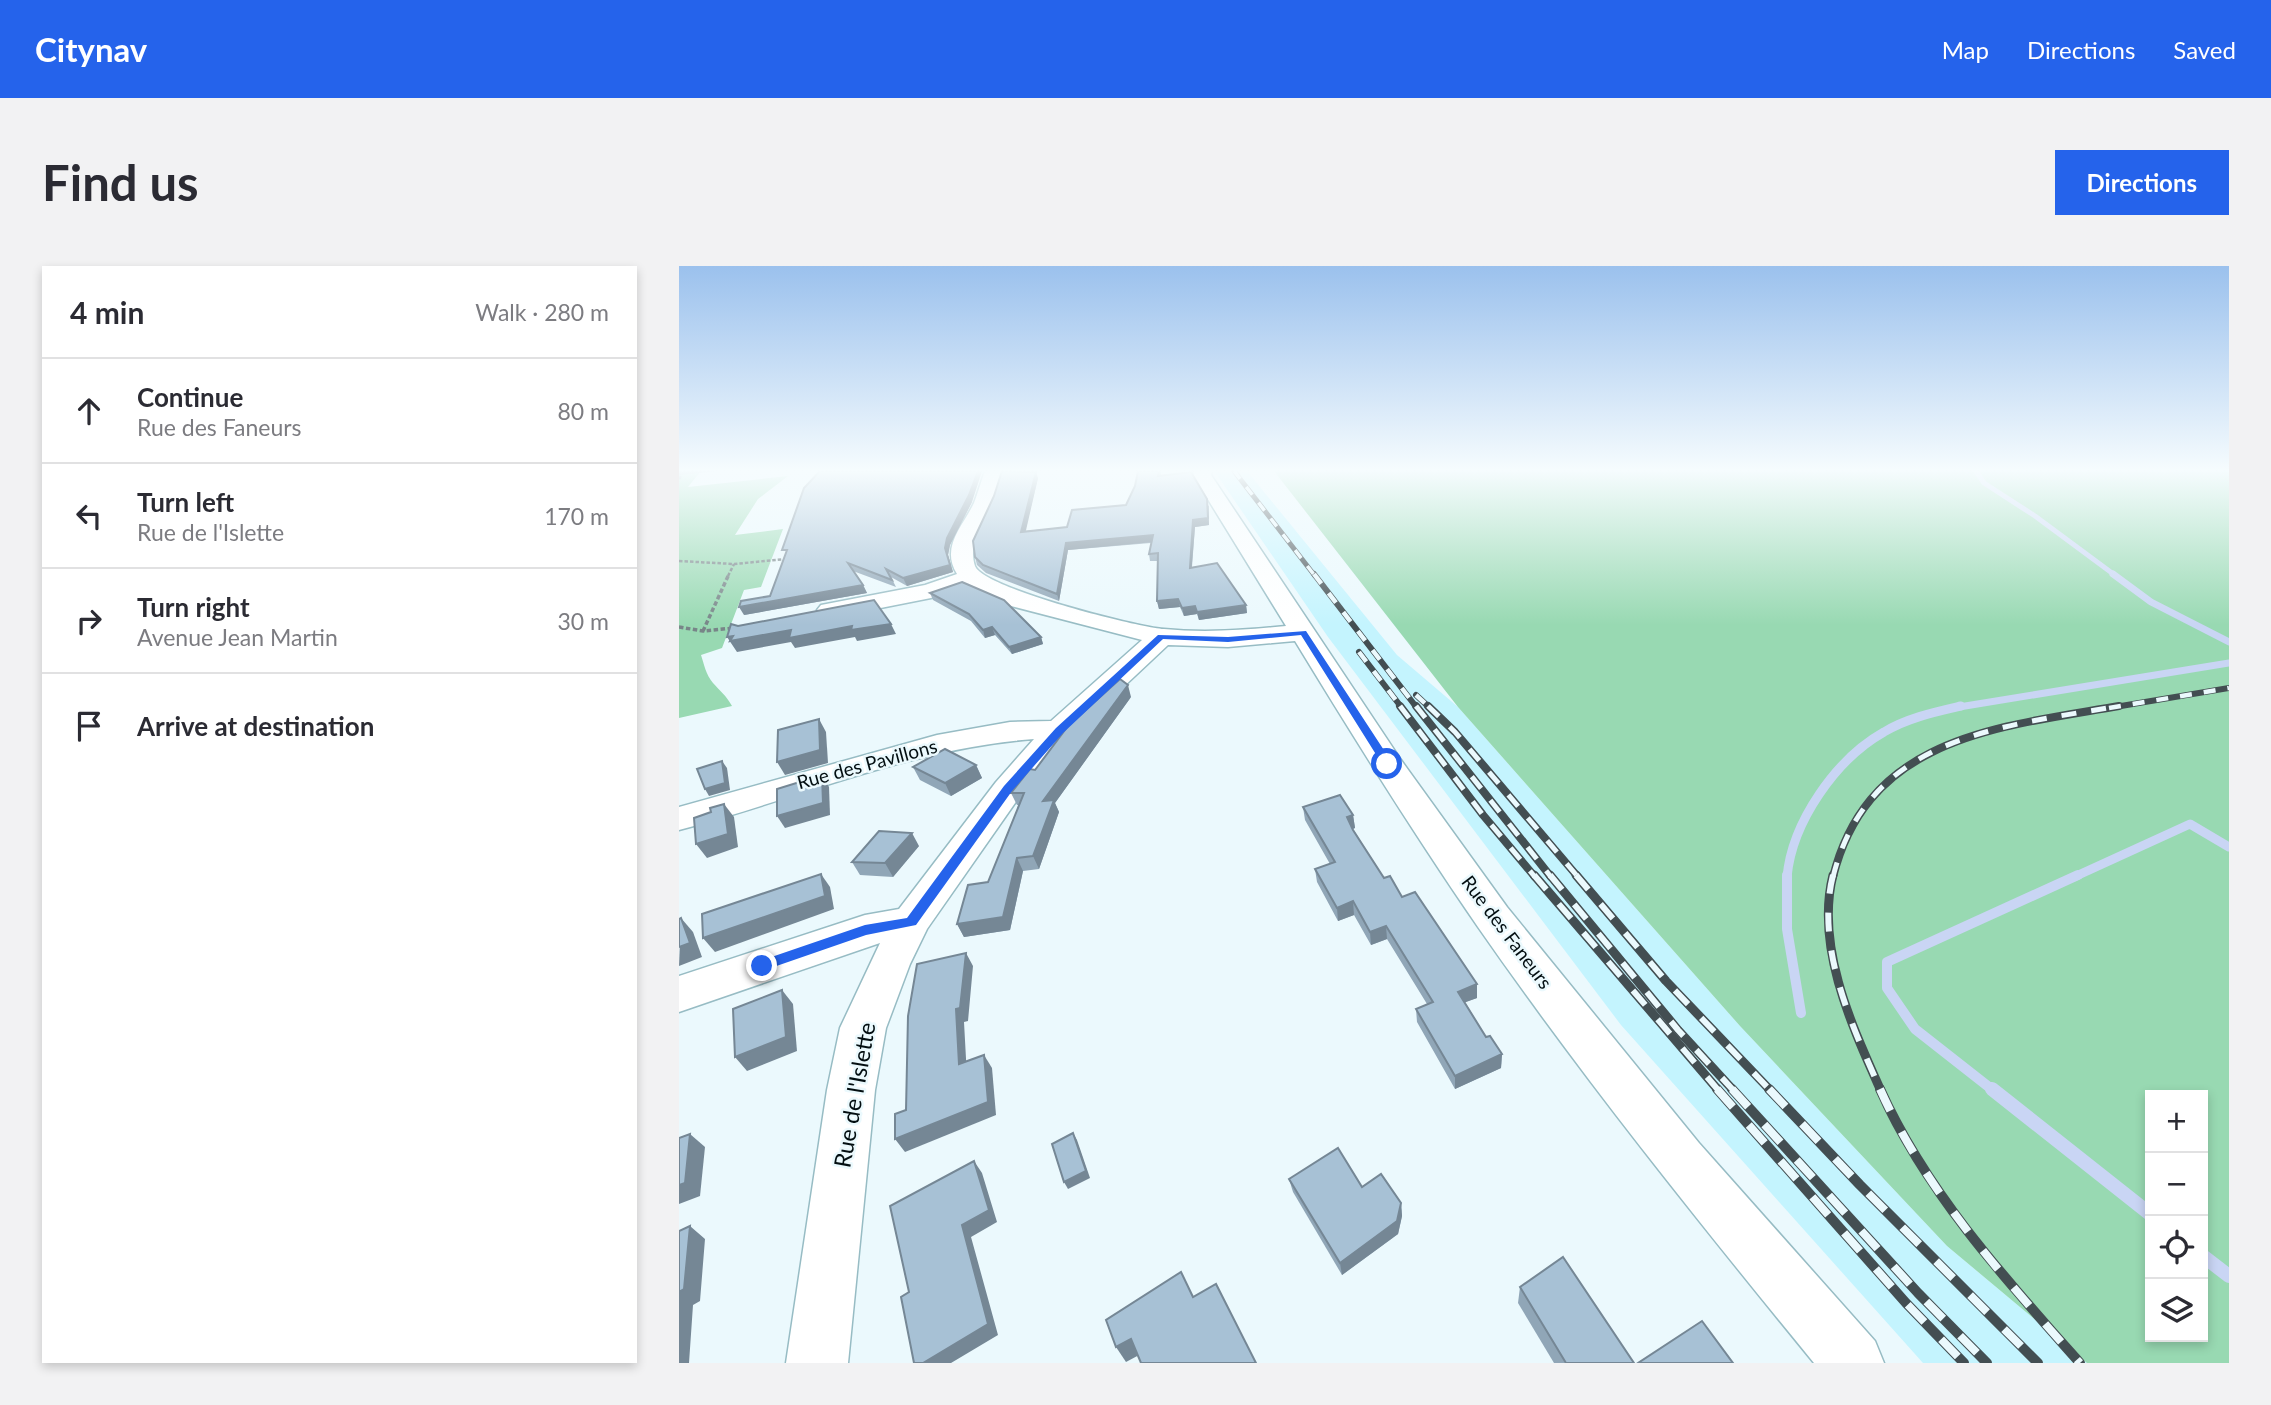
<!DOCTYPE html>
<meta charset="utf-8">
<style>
:root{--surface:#fff;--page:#f2f2f3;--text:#2b2b33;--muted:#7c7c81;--line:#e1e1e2;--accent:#2563eb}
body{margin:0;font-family:Lato,sans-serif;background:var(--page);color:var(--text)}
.controls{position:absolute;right:21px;bottom:21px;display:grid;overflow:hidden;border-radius:0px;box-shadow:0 4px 10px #0003}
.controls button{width:63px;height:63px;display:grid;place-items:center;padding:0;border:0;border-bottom:2px solid var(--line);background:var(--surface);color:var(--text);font:35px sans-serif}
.stop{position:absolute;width:21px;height:21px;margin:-16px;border:5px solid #2563eb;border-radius:50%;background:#fff}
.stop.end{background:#2563eb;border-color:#fff;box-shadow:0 2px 7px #0008}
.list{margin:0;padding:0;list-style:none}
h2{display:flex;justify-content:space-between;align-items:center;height:91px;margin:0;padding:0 28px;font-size:30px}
h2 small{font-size:23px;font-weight:400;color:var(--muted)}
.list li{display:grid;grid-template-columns:46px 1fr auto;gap:21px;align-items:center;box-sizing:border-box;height:105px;padding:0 28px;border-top:2px solid var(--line)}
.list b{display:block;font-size:26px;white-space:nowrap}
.list p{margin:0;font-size:23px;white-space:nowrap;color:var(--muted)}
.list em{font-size:23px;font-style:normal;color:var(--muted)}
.icon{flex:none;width:38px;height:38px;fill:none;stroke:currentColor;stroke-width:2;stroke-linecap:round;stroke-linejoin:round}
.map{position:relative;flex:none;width:1550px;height:1097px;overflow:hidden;border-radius:0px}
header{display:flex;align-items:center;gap:42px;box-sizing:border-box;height:98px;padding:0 35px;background:var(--accent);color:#fff}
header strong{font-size:33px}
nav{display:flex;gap:38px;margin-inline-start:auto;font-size:24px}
.intro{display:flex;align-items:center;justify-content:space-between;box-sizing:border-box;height:168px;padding:0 42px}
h1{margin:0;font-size:49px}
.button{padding:18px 32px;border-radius:0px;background:var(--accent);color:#fff;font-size:24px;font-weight:700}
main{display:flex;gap:42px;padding:0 42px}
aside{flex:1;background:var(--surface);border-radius:0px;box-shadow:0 4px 10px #0003}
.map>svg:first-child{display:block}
.built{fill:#c4f4fe}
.green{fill:#98d9b2;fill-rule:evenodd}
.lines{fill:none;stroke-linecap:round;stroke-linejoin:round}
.stream-far4{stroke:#c9d5f4;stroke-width:5}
.stream-far3{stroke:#c9d5f4;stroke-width:7}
.stream-far2{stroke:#c9d5f4;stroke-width:9}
.stream-far1{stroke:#c9d5f4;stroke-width:10}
.stream{stroke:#c9d5f4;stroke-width:14}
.minor-casing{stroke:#97bcc4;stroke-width:3}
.path-far1{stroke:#788588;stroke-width:2.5;stroke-dasharray:3.5 2;stroke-linecap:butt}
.path{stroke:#788588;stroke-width:3.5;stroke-dasharray:4.5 2.5;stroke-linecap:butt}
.minor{fill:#fff;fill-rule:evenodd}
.rail-far4-casing{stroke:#434e52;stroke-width:5}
.rail-far3-casing{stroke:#434e52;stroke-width:6}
.rail-far2-casing{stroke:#434e52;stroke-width:8}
.rail-far1-casing{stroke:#434e52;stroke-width:9}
.rail-casing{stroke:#434e52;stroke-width:10}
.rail-far4{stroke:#ebf9fd;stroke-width:3.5;stroke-dasharray:10;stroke-linecap:butt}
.rail-far3{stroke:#ebf9fd;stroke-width:4.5;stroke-dasharray:12;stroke-linecap:butt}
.rail-far2{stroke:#ebf9fd;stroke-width:5;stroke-dasharray:15;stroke-linecap:butt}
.rail-far1{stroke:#ebf9fd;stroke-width:6;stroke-dasharray:19;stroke-linecap:butt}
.rail{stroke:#ebf9fd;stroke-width:8;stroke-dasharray:24;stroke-linecap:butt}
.wall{fill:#90a6b7}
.shaded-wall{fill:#758795}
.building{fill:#a7c1d5;stroke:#758795;stroke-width:2}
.route{fill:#2563eb}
.labels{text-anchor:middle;stroke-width:5;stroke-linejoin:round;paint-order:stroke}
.street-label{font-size:19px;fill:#030e11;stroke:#ebf9fd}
.near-street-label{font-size:23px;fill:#030e11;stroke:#ebf9fd}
</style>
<header>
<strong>Citynav</strong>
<nav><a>Map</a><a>Directions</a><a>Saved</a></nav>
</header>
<div class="intro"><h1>Find us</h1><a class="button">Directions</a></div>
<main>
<aside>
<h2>4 min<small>Walk · 280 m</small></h2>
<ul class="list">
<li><svg class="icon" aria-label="ahead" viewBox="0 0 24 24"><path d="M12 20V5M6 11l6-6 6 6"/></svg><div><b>Continue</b><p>Rue des Faneurs</p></div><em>80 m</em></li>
<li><svg class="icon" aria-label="left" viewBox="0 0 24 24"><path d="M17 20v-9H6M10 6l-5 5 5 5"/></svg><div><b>Turn left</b><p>Rue de l'Islette</p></div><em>170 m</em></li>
<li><svg class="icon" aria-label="right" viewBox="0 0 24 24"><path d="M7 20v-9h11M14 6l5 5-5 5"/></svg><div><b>Turn right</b><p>Avenue Jean Martin</p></div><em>30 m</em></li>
<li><svg class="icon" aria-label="arrive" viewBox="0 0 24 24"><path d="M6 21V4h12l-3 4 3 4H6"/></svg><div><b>Arrive at destination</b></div></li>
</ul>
</aside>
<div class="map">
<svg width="1550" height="1097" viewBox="0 0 1550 1097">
<rect width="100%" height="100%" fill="#ebf9fd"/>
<polygon class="built" points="568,205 718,389 779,441 1061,760 1268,980 1408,1097 1244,1097 942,759 649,371 536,206"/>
<g class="green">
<path d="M0,205H22L9,221L109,210L79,233L56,269L104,263L82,321L65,324L43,382L22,389C25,398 27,409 34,417C41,425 47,429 53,440L0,452Z"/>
<path d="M595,205H1550V1097H1408L1268,980L1061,760L779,441ZM1471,829H1524V1071H1471Z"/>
</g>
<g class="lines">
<polyline class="stream-far4" points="1297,205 1305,217 1356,250 1437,310"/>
<g class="stream-far3">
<polyline points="1434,308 1472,336 1550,376"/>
<polyline points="1274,442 1550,397"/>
</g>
<g class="stream-far2">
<path d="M1108,611C1113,556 1157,493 1205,466C1228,452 1256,446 1282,440"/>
<polyline points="1395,611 1511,558 1550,581"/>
</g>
<g class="stream-far1">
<polyline points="1108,609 1108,663 1122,747"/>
<polyline points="1315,825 1236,763 1208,722 1208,696 1399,609"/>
</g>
<g class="stream">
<polyline points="1313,823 1471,948"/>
<polyline points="1524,990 1550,1010"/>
</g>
<defs>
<path id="minor" d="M306,205H324C321,215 318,226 315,236C307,257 288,275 296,300C304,322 457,361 485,363C526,367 566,364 607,360L514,209L515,205H533L532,209L722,494L828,641L1020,877L1196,1075L1205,1097H1135C1019,955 904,812 799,661C735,568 675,472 616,375L549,381L489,379L391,471L341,530L248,663L231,698L207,762L196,824L169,1097H107L148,824L161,762L201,677L0,746V710L186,649L220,643L317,516L355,473C232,482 118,533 0,564V541L258,469L331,456L372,455L463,374L328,339L286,320L252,332L151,352L142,349L138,344L142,339L246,319L278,308C261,281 284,260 295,237C299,226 302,216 306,205Z"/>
</defs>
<use href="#minor" class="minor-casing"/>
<g class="path-far1">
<polyline points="0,213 5,205"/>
<polyline points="0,295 55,298 107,293"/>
<polyline points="49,310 55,298"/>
</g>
<g class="path">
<polyline points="0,361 24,365 55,362"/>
<polyline points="24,365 50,308"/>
</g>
<use href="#minor" class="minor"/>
<defs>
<polyline id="rail-far4" points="555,205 636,310"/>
<g id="rail-far3">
<polyline points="635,308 738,442"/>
<polyline points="680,386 723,442"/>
<polyline points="737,429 751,442"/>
<polyline points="1430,442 1550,422"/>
</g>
<g id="rail-far2">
<polyline points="721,440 804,549 856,611"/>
<polyline points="737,440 872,611"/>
<polyline points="749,440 776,466 899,611"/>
<path d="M1154,611C1189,470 1320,461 1440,440"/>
</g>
<g id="rail-far1">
<polyline points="855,609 1040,825"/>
<polyline points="871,609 999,764 1055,825"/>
<polyline points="897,609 987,715 1092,825"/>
<path d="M1154,609C1136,681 1173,760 1202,825"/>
</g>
<g id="rail">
<polyline points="1038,823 1227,1037 1285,1097"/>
<polyline points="1053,823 1239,1027 1308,1097"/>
<polyline points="1090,823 1181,919 1359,1097"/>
<path d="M1201,823C1247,926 1327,1014 1401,1097"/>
</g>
</defs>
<use href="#rail-far4" class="rail-far4-casing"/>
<use href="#rail-far3" class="rail-far3-casing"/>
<use href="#rail-far2" class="rail-far2-casing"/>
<use href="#rail-far1" class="rail-far1-casing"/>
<use href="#rail" class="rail-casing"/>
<use href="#rail-far4" class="rail-far4"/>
<use href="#rail-far3" class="rail-far3"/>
<use href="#rail-far2" class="rail-far2"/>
<use href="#rail-far1" class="rail-far1"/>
<use href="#rail" class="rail"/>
</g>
<g class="wall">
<polygon points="459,205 482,205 482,210 530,240 530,259 516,261 513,301 567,339 568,347 520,354 518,348 505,350 501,341 480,343 478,335 479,295 471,295 470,288 472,277 389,284 380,335 307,307 298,299 296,291 315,230 359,212 346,265 388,261 447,239 456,220"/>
<polygon points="293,236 271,279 269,289 274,306 228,320 212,311 217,321 174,305 184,319 188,327 65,349 91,330"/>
<polygon points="251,327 362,371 364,378 333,388 316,369 306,372 292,355 254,334"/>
<polygon points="452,431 376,537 380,546 360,603 344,605 331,664 285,671 278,658 309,616 340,539 338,539 332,527 356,504"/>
<polygon points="297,499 303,512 272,530 241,514 234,501"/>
<polygon points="624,541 674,549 676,562 674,563 705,612 723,631 798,732 786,736 807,771 823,788 822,802 776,823 738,756 737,743 748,738 708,673 692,679 675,649 659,655 638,616 636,603 651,598 626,554"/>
<polygon points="240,580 214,611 181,609 173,596"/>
<polygon points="610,913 722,937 723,950 719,968 663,1009 614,926"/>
<polygon points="841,1021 955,1097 875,1097 839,1037"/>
</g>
<g class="shaded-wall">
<polygon points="0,205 40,205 0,209"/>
<polygon points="299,205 303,205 293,236 271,279 269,289 274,306 228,320 224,312 266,282 268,272"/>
<polygon points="357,206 359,212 345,273 342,266"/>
<polygon points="528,233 530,259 516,261 512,309 511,302 514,254"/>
<polygon points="474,269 475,276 389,284 380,335 378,328 387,277"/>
<polygon points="184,319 188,327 65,349 60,341"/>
<polygon points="499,333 501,341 480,343 478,335"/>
<polygon points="567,339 568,347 520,354 518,346"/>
<polygon points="516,340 518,348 505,350 503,342"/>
<polygon points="212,358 217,368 178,375 176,371 116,382 112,376 58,386 48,371 112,364"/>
<polygon points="313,361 316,369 306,372 304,364"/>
<polygon points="362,371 364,378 333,388 330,381"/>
<polygon points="449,419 452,431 376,537 380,546 360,603 354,590 364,535"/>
<polygon points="140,453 147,466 149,497 106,509 98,496"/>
<polygon points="43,495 48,502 51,524 30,530 26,523"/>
<polygon points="297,499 303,512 272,530 266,517"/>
<polygon points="143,509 150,521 151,549 106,562 98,550"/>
<polygon points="45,538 55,551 59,581 28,592 17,578"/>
<polygon points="674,549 676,562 669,564 668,551"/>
<polygon points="233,567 240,580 214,611 206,597"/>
<polygon points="338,592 344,605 331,664 285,671 278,658"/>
<polygon points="142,608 151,621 155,643 36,686 24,672"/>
<polygon points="674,635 675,649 659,655 658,642"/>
<polygon points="2,652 14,666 23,691 0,700"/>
<polygon points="707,660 708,673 692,679 691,666"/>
<polygon points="287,687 294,700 289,755 285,756 288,811 280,798 277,743"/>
<polygon points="798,718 798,732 779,739 779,726"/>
<polygon points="103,724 114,738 118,785 68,805 56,791"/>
<polygon points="823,788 822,802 776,823 776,810"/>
<polygon points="305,789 313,802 317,849 226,886 216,873"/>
<polygon points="394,867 398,874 411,912 389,923 385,916"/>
<polygon points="11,868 26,881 21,930 0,938 0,919"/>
<polygon points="295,895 303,907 318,956 292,971 319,1069 272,1097 244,1097 283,959"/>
<polygon points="722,937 723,950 719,968 663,1009 661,997"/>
<polygon points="11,960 26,973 21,1035 14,1039 10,1097 0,1097 0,1026"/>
<polygon points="452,1073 462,1088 447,1096 437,1081"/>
</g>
<g class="building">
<polygon points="141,205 299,205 290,229 268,272 266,282 271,299 224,312 207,303 213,314 169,297 184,319 60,341 62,335 91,330 108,284 103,284 125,222"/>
<polygon points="323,205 357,206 342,266 388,261 393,244 447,239 456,220 459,205 480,205 479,210 512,206 528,233 529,252 514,254 511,302 538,297 567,339 518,346 516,340 503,342 499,333 478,335 479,287 470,288 474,269 387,277 378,328 304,299 296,291 294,275 315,230"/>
<polygon points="283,316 325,334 362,371 330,381 313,361 304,364 290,348 251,327"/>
<polygon points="195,334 212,358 172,364 173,360 110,372 112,364 51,375 54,370 48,371 52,358 59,360"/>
<polygon points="441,413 449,419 364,535 375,534 354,590 338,592 324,651 278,658 289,619 309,616 345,527 332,527 351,503 356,504 389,460"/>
<polygon points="140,453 141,484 98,496 99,464"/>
<polygon points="266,483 297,499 266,517 234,501"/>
<polygon points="43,495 46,517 26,523 18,503"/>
<polygon points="143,509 144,537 98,550 98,523"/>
<polygon points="661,529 674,549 668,551 674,564 705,612 711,610 723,631 736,626 798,718 779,726 807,771 811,770 823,788 776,810 737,743 754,736 707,660 691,666 674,635 658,642 636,603 656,596 624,541"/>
<polygon points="45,538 49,568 17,578 15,552 32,546 31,542"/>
<polygon points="200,565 233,567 206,597 173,596"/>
<polygon points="142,608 146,630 24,672 23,648"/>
<polygon points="2,652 11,677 0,681 0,653"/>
<polygon points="287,687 281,742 277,743 280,798 305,789 309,836 216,873 216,848 227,844 229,750 238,698"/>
<polygon points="103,724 107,771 56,791 54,743"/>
<polygon points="394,867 407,905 385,916 373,878"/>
<polygon points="11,868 6,917 0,919 0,872"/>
<polygon points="659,882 683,921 702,908 722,937 718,955 661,997 610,913"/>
<polygon points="295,895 310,944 283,959 309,1058 244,1097 235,1097 222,1031 230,1026 211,940"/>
<polygon points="11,960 5,1023 0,1026 0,965"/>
<polygon points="884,991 955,1097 887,1097 841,1021"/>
<polygon points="502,1006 514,1031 537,1018 577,1097 462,1097 452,1073 437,1081 427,1054"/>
<polygon points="1023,1055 1054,1097 959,1097"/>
</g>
<linearGradient id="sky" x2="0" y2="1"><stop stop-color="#9bc1ed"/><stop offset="0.57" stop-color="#f6fcfe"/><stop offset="1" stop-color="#f6fcfe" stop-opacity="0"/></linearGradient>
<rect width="1550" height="359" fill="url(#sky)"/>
<polygon class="route" points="627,365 714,498 712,500 703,498 622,369 549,376 484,373 384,467 333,525 237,659 187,669 83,705 78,703 78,696 186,659 228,652 325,520 377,462 479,369 549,371"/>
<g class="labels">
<g class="street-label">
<text transform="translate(188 498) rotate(-15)" y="7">Rue des Pavillons</text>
<text transform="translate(828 666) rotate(53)" y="7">Rue des Faneurs</text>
</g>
<g class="near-street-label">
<text transform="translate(176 829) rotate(-80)" y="8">Rue de l'Islette</text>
</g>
</g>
</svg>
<div class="controls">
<button>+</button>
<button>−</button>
<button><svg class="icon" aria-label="locate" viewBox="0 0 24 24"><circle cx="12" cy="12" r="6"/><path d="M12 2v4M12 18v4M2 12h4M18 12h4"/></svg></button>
<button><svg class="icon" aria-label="layers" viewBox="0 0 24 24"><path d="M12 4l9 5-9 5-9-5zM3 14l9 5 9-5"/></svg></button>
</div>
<div class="stop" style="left:708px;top:498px"></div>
<div class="stop end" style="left:83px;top:700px"></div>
</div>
</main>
